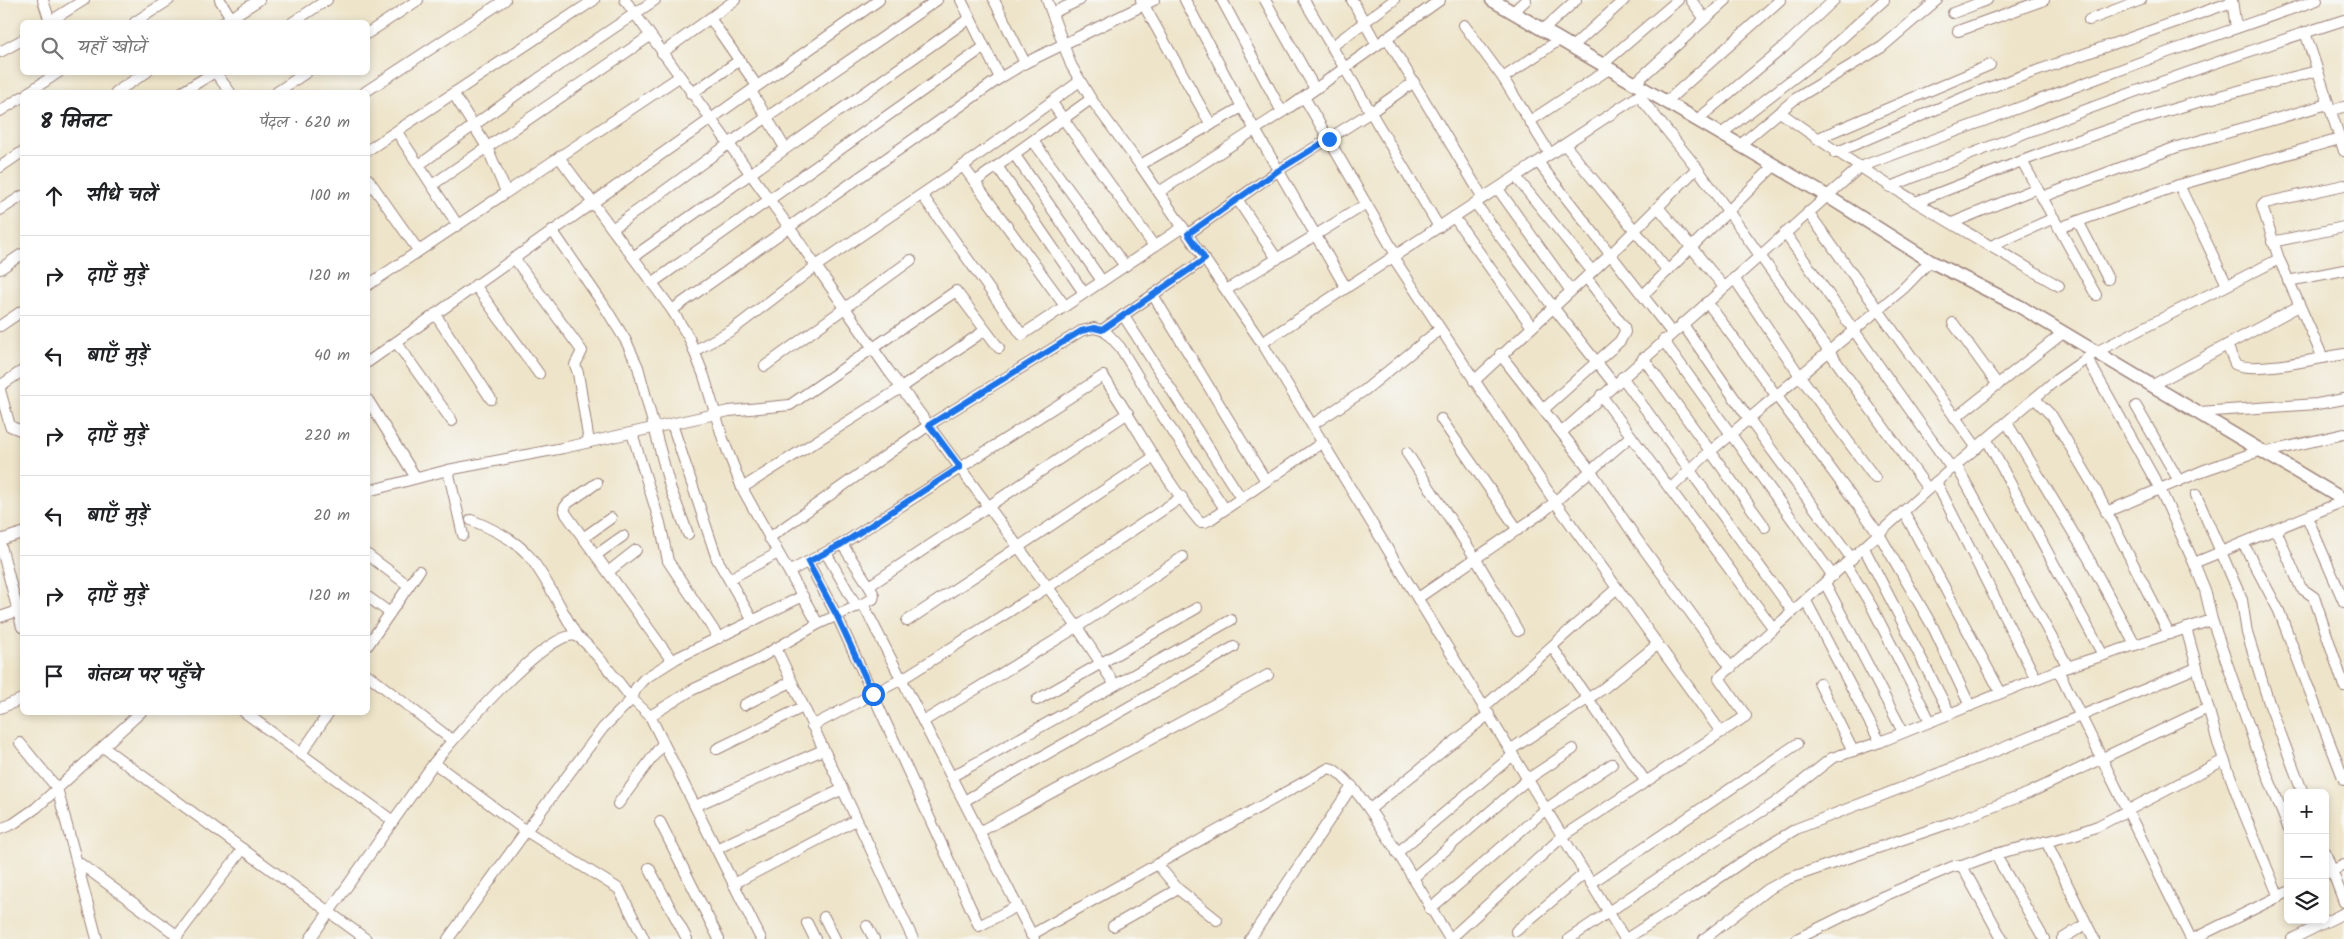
<!DOCTYPE html>
<html lang="hi">
<meta charset="utf-8">
<style>
:root{--surface:#fff;--page:#f6f6f6;--text:#202124;--muted:#757577;--line:#e0e0e0}
body{margin:0;font-family:Kalam,"Playpen Sans Deva",sans-serif;background:var(--page);color:var(--text)}
.controls{position:absolute;right:15px;bottom:15px;display:grid;overflow:hidden;border-radius:8px;box-shadow:0 2px 8px #0003}
.controls button{width:45px;height:45px;display:grid;place-items:center;padding:0;border:0;border-bottom:1px solid var(--line);background:var(--surface);color:var(--text);font:25px sans-serif}
.stop{position:absolute;width:15px;height:15px;margin:-11px;border:4px solid #1a73e8;border-radius:50%;background:#fff}
.stop.end{background:#1a73e8;border-color:#fff;box-shadow:0 1px 5px #0008}
.list{margin:0;padding:0;list-style:none}
h2{display:flex;justify-content:space-between;align-items:center;height:65px;margin:0;padding:0 20px;font-size:21px}
h2 small{font-size:16px;font-weight:400;color:var(--muted)}
.list li{display:grid;grid-template-columns:32px 1fr auto;gap:15px;align-items:center;box-sizing:border-box;height:80px;padding:0 20px;border-top:1px solid var(--line)}
.list b{display:block;font-size:19px;white-space:nowrap}
.list em{font-size:16px;font-style:normal;color:var(--muted)}
.icon{flex:none;width:28px;height:28px;fill:none;stroke:currentColor;stroke-width:2;stroke-linecap:round;stroke-linejoin:round}
.map{position:relative;flex:none;width:2344px;height:939px;overflow:hidden}
.search{position:absolute;background:var(--surface);box-shadow:0 2px 8px #0003;left:20px;top:20px;width:350px;height:55px;display:flex;align-items:center;gap:12px;box-sizing:border-box;padding:0 18px;border-radius:8px;color:var(--muted);font-size:19px}
.panel{position:absolute;background:var(--surface);box-shadow:0 2px 8px #0003;left:20px;top:90px;width:350px;height:625px;border-radius:8px}
.map>svg:first-child{display:block}
.lines{fill:none;stroke-linecap:round;stroke-linejoin:round}
.minor-casing{stroke:#9c827a;stroke-width:12}
.tertiary-casing{stroke:#9c827a;stroke-width:15}
.minor{stroke:#fff;stroke-width:10}
.tertiary{stroke:#fff;stroke-width:12}
.route{stroke:#1a73e8;stroke-width:6}
</style>
<div class="map">
<svg width="2344" height="939" viewBox="0 0 2344 939">
<rect width="100%" height="100%" fill="#f6f6f2"/>
<filter id="ink" filterUnits="userSpaceOnUse"><feTurbulence type="fractalNoise" baseFrequency=".02" numOctaves="2"/><feDisplacementMap in="SourceGraphic" scale="10" xChannelSelector="R" yChannelSelector="G"/><feConvolveMatrix kernelMatrix="1 2 1 2 8 2 1 2 1" color-interpolation-filters="sRGB"/></filter>
<filter id="wash" filterUnits="userSpaceOnUse"><feTurbulence type="fractalNoise" baseFrequency=".0096" numOctaves="4" result="noise"/><feDisplacementMap in="SourceGraphic" scale="20" xChannelSelector="R" yChannelSelector="G"/><feGaussianBlur stdDeviation="1.12" result="paint"/><feColorMatrix in="noise" values="0 0 0 0 0 0 0 0 0 0 0 0 0 0 0 0 0 1.4 0 .05"/><feComposite in="paint" operator="in"/></filter>
<g filter="url(#wash)">
<rect width="100%" height="100%" fill="#eee4c9"/>
</g>
<g filter="url(#ink)">
<g class="lines">
<defs>
<g id="minor">
<polyline points="43,0 50,22"/>
<polyline points="220,0 231,18"/>
<polyline points="625,0 789,227 888,370 1075,624 1115,685"/>
<polyline points="961,0 1000,78"/>
<polyline points="994,0 1025,63"/>
<polyline points="1047,0 1071,65 1091,99 1140,165 1262,343"/>
<polyline points="1141,0 1211,125"/>
<polyline points="1185,0 1242,107 1346,288"/>
<polyline points="1222,0 1282,112"/>
<polyline points="1265,0 1315,89"/>
<polyline points="1304,0 1439,227"/>
<polyline points="1352,0 1377,45"/>
<polyline points="1691,0 1705,19"/>
<polyline points="2232,0 2236,28"/>
<polyline points="1513,12 1526,0"/>
<polyline points="1052,13 1080,0"/>
<polyline points="1953,13 1987,0"/>
<polyline points="710,18 757,86"/>
<polyline points="2089,20 2141,0"/>
<polyline points="49,22 84,0"/>
<polyline points="135,22 169,0"/>
<polyline points="224,22 259,0"/>
<polyline points="293,22 327,0"/>
<polyline points="1464,25 1503,78 1550,154"/>
<polyline points="1543,30 1576,0"/>
<polyline points="1958,31 2044,0"/>
<polyline points="2305,32 2344,151"/>
<polyline points="368,33 418,0"/>
<polyline points="1387,38 1483,198"/>
<polyline points="1331,47 1394,0"/>
<polyline points="1572,47 1624,0"/>
<polyline points="0,52 22,40"/>
<polyline points="662,53 735,0"/>
<polyline points="1602,65 1678,0"/>
<polyline points="215,72 230,92"/>
<polyline points="1503,78 1559,40"/>
<polyline points="1634,84 1726,0"/>
<polyline points="751,91 785,148"/>
<polyline points="29,92 59,72"/>
<polyline points="116,92 147,72"/>
<polyline points="182,92 215,72"/>
<polyline points="277,92 307,72"/>
<polyline points="365,92 505,0"/>
<polyline points="453,93 487,147 506,192"/>
<polyline points="691,94 740,60"/>
<polyline points="1639,96 1697,168 1928,489"/>
<polyline points="1304,97 1396,255"/>
<polyline points="1666,102 1780,0"/>
<polyline points="1052,103 1154,246"/>
<polyline points="2330,110 2344,107"/>
<polyline points="0,111 22,97"/>
<path d="M1780,112C1869,177 1964,231 2059,286"/>
<polyline points="1697,120 1784,47 1834,0"/>
<polyline points="1530,121 1609,69"/>
<polyline points="397,132 457,224"/>
<polyline points="1721,134 1821,57 1884,0"/>
<polyline points="1816,139 1990,65"/>
<polyline points="1033,141 1125,266"/>
<polyline points="1565,145 1668,271"/>
<polyline points="1740,145 1795,99 1882,47 1937,0"/>
<polyline points="368,150 594,0"/>
<polyline points="1835,153 1974,93 2232,2"/>
<polyline points="1014,154 1102,281"/>
<polyline points="559,157 672,310 689,338 704,376 723,439 742,488 818,624"/>
<polyline points="2022,161 2096,295"/>
<polyline points="1538,162 1672,333"/>
<polyline points="419,165 538,79 655,0"/>
<polyline points="1140,165 1242,107"/>
<polyline points="963,166 1065,306"/>
<polyline points="997,166 1084,293"/>
<polyline points="0,167 22,152"/>
<polyline points="1516,177 1592,271"/>
<polyline points="368,179 418,250"/>
<polyline points="975,182 1091,99"/>
<polyline points="432,185 650,36"/>
<polyline points="2179,185 2227,285"/>
<path d="M1890,187C2040,125 2190,69 2344,20"/>
<polyline points="1498,189 1571,291"/>
<polyline points="1159,192 1290,107 1440,0"/>
<polyline points="922,195 1022,335 1183,227"/>
<polyline points="2042,197 2177,147 2328,104"/>
<polyline points="1237,199 1277,259"/>
<path d="M1916,202C1982,176 2048,150 2116,127C2182,105 2249,88 2317,71"/>
<polyline points="1475,203 1553,307 1614,384"/>
<polyline points="1658,207 1724,287"/>
<polyline points="0,210 22,196"/>
<polyline points="1808,212 1977,448"/>
<polyline points="1454,217 1532,327"/>
<polyline points="2078,221 2108,279"/>
<polyline points="1952,223 2037,188"/>
<polyline points="2059,228 2179,185 2340,139"/>
<polyline points="612,229 734,140 937,0"/>
<polyline points="552,230 603,304 626,341 638,367 670,487 688,534"/>
<polyline points="1785,233 1952,469"/>
<polyline points="1188,234 1279,170 1371,112 1414,82"/>
<polyline points="2272,242 2344,227"/>
<polyline points="1991,246 2054,218"/>
<polyline points="633,257 970,18"/>
<polyline points="1393,257 1555,502 1721,732"/>
<polyline points="514,258 582,351 575,365 578,373 589,442"/>
<polyline points="0,269 22,254"/>
<polyline points="1734,278 1800,376 1875,478"/>
<polyline points="2288,281 2344,270"/>
<polyline points="652,283 984,47"/>
<polyline points="368,285 679,77"/>
<polyline points="475,285 539,374"/>
<polyline points="1226,290 1366,204"/>
<polyline points="1153,295 1266,481"/>
<polyline points="1643,295 1775,165"/>
<polyline points="1707,302 1879,534 1934,629 1970,706"/>
<polyline points="672,310 1000,78 1025,63 1154,0"/>
<polyline points="435,314 491,399"/>
<polyline points="1123,315 1241,498"/>
<polyline points="1682,323 1749,419 1852,559"/>
<polyline points="1953,323 1998,385"/>
<polyline points="0,326 22,311"/>
<polyline points="1102,330 1205,259"/>
<polyline points="1663,340 1833,576"/>
<polyline points="396,342 452,421"/>
<path d="M2227,345L2235,364C2254,374 2320,358 2344,354"/>
<polyline points="694,351 732,330 816,266 949,176 1080,81"/>
<polyline points="1500,354 1591,471 1638,541 1731,668"/>
<polyline points="1643,358 1765,527"/>
<polyline points="2087,358 2160,489 2194,563"/>
<polyline points="2323,358 2279,259 2262,206 2265,203 2344,185"/>
<polyline points="368,362 879,0"/>
<polyline points="765,366 911,260"/>
<polyline points="1622,377 1793,612"/>
<polyline points="1474,381 1611,254 1697,168"/>
<polyline points="2153,385 2299,306"/>
<polyline points="0,386 22,371"/>
<polyline points="0,390 10,426 22,431"/>
<polyline points="1601,395 1670,489 1706,455 1904,288 1930,261"/>
<polyline points="2035,399 2052,416 2093,485 2169,634"/>
<polyline points="368,400 416,478"/>
<polyline points="2136,406 2179,481"/>
<polyline points="1544,409 1620,341 1625,332 1624,327 1586,277"/>
<polyline points="2199,412 2317,404 2344,399"/>
<polyline points="1955,418 2063,333"/>
<polyline points="1441,419 1518,530"/>
<polyline points="2007,423 2089,559 2135,645"/>
<polyline points="672,424 717,559 753,621"/>
<polyline points="1312,425 1365,390 1440,329"/>
<polyline points="1562,432 1860,167 2168,52 2317,0"/>
<polyline points="632,433 660,523 668,561 719,638"/>
<polyline points="1987,440 2103,655"/>
<polyline points="2266,452 2344,434"/>
<polyline points="1407,453 1476,559 1518,631"/>
<polyline points="1956,465 2068,667"/>
<polyline points="448,470 463,535"/>
<polyline points="1936,482 2036,679"/>
<polyline points="597,483 568,503 564,508 566,514 672,661"/>
<polyline points="742,488 901,388 984,331"/>
<polyline points="1670,489 1774,629"/>
<polyline points="368,491 448,470 563,448 729,411 790,405 956,291 999,348"/>
<polyline points="2196,495 2242,600 2247,633 2269,703 2303,793"/>
<polyline points="1904,512 2001,693"/>
<polyline points="2106,512 2202,471 2262,450"/>
<polyline points="2307,517 2344,602"/>
<path d="M471,520C491,528 515,539 529,556C548,580 561,610 577,636"/>
<polyline points="2276,530 2301,588 2314,597 2344,686"/>
<polyline points="583,538 611,518"/>
<polyline points="769,538 929,425 1081,331 1094,328 1105,331 1120,347 1159,411 1225,509"/>
<polyline points="0,540 22,533"/>
<polyline points="0,542 22,627"/>
<polyline points="2243,543 2279,611 2344,780"/>
<polyline points="1864,548 1950,714"/>
<polyline points="826,553 857,607"/>
<polyline points="368,555 409,586"/>
<polyline points="596,555 623,536"/>
<polyline points="808,562 837,616 979,926 1017,906"/>
<polyline points="1846,564 1871,605 1930,721"/>
<polyline points="790,571 842,544"/>
<polyline points="608,572 636,550"/>
<polyline points="729,579 778,553"/>
<polyline points="1825,583 1903,732"/>
<path d="M869,586L842,544L1103,376C1136,424 1162,477 1200,522H1205L1211,519L1323,442"/>
<polyline points="368,597 390,613"/>
<polyline points="1418,598 1543,512 1631,436"/>
<polyline points="1806,601 1880,742"/>
<polyline points="863,604 1034,939"/>
<polyline points="0,617 18,611"/>
<polyline points="2212,620 2255,744 2288,827"/>
<polyline points="907,621 1154,457"/>
<polyline points="2186,628 2218,743 2244,813 2279,897"/>
<polyline points="368,645 419,571"/>
<polyline points="1552,647 1646,782"/>
<polyline points="776,648 913,939"/>
<polyline points="2058,670 2212,620 2205,590 2194,563 2344,501"/>
<polyline points="368,675 452,740"/>
<polyline points="1819,683 1853,751"/>
<polyline points="1037,700 1197,608"/>
<polyline points="744,705 791,682"/>
<polyline points="1484,707 1617,588"/>
<polyline points="0,708 22,699"/>
<polyline points="244,712 393,821"/>
<polyline points="650,716 761,939"/>
<polyline points="924,721 1077,627 1183,557"/>
<polyline points="812,726 902,679 1048,587 1182,497"/>
<polyline points="20,743 57,788 97,939"/>
<polyline points="103,747 366,939"/>
<polyline points="717,749 803,707"/>
<polyline points="1510,750 1604,688 1658,644"/>
<polyline points="301,754 329,712"/>
<path d="M434,763C452,740 548,628 576,636C586,639 623,688 632,699L636,688L644,679L677,658L803,596"/>
<polyline points="951,777 1231,620"/>
<polyline points="964,801 1234,647"/>
<polyline points="618,804 663,743"/>
<polyline points="695,806 823,750"/>
<polyline points="1370,809 1489,714"/>
<polyline points="660,822 719,939"/>
<polyline points="0,829 13,824 36,808 141,712"/>
<polyline points="979,832 1268,675"/>
<polyline points="2046,841 2094,939"/>
<polyline points="716,849 841,790"/>
<polyline points="2325,852 2344,902"/>
<polyline points="1397,853 1513,755"/>
<polyline points="1995,854 2044,939"/>
<polyline points="78,862 178,936"/>
<polyline points="1157,864 1178,889 1217,920"/>
<polyline points="1962,866 2002,939"/>
<polyline points="649,868 687,939"/>
<polyline points="2325,874 2344,865"/>
<polyline points="1413,878 1528,779 1573,749"/>
<polyline points="1591,883 1797,744"/>
<polyline points="733,884 856,820"/>
<polyline points="1430,909 1546,809 1612,764"/>
<polyline points="824,917 835,939"/>
<polyline points="807,923 815,939"/>
<polyline points="867,926 874,939"/>
<polyline points="1113,926 1178,889"/>
<polyline points="1516,931 1585,873"/>
<path d="M1031,935L1329,768C1356,772 1431,911 1450,939L1563,836L1746,716L1719,678L1936,482L2056,380L2096,352L2279,259"/>
<polyline points="175,939 243,849"/>
<polyline points="310,939 434,763 526,831 603,728 632,699 650,716 692,690 756,660 818,624 873,599 874,595 869,586 1128,413"/>
<polyline points="448,939 526,831 619,889 644,939"/>
<polyline points="1250,939 1352,786"/>
<polyline points="1569,939 1701,849 1775,803 1832,758 1880,742 2058,670 2191,939"/>
<polyline points="1625,939 1262,343 1646,91"/>
<polyline points="1626,939 1693,896 1745,860 1796,829 1996,751 2196,668"/>
<polyline points="1704,939 1767,890 1787,879 1953,822 2029,793 2208,708"/>
<polyline points="1797,939 1884,896 1954,866 1962,866 1995,854 2073,835 2098,826 2224,760"/>
<polyline points="2062,939 2086,924"/>
<polyline points="2193,939 2288,892"/>
<polyline points="2292,939 2344,913"/>
</g>
<polyline id="tertiary" points="1492,0 1827,196 1930,261 2019,306 2344,500"/>
</defs>
<use href="#minor" class="minor-casing"/>
<use href="#tertiary" class="tertiary-casing"/>
<use href="#minor" class="minor"/>
<use href="#tertiary" class="tertiary"/>
</g>
</g>
<g class="lines" filter="url(#ink)">
<polyline class="route" points="873,694 837,616 808,562 842,544 960,467 929,425 1081,331 1094,328 1102,330 1205,259 1188,234 1279,170 1329,139"/>
</g>
</svg>
<div class="controls">
<button>+</button>
<button>−</button>
<button><svg class="icon" aria-label="layers" viewBox="0 0 24 24"><path d="M12 4l9 5-9 5-9-5zM3 14l9 5 9-5"/></svg></button>
</div>
<div class="stop" style="left:873px;top:694px"></div>
<div class="stop end" style="left:1329px;top:139px"></div>
<div class="search"><svg class="icon" aria-label="search" viewBox="0 0 24 24"><circle cx="10" cy="10" r="6"/><path d="M15 15l6 6"/></svg>यहाँ खोजें</div>
<section class="panel">
<h2>8 मिनट<small>पैदल · 620 m</small></h2>
<ul class="list">
<li><svg class="icon" aria-label="ahead" viewBox="0 0 24 24"><path d="M12 20V5M6 11l6-6 6 6"/></svg><div><b>सीधे चलें</b></div><em>100 m</em></li>
<li><svg class="icon" aria-label="right" viewBox="0 0 24 24"><path d="M7 20v-9h11M14 6l5 5-5 5"/></svg><div><b>दाएँ मुड़ें</b></div><em>120 m</em></li>
<li><svg class="icon" aria-label="left" viewBox="0 0 24 24"><path d="M17 20v-9H6M10 6l-5 5 5 5"/></svg><div><b>बाएँ मुड़ें</b></div><em>40 m</em></li>
<li><svg class="icon" aria-label="right" viewBox="0 0 24 24"><path d="M7 20v-9h11M14 6l5 5-5 5"/></svg><div><b>दाएँ मुड़ें</b></div><em>220 m</em></li>
<li><svg class="icon" aria-label="left" viewBox="0 0 24 24"><path d="M17 20v-9H6M10 6l-5 5 5 5"/></svg><div><b>बाएँ मुड़ें</b></div><em>20 m</em></li>
<li><svg class="icon" aria-label="right" viewBox="0 0 24 24"><path d="M7 20v-9h11M14 6l5 5-5 5"/></svg><div><b>दाएँ मुड़ें</b></div><em>120 m</em></li>
<li><svg class="icon" aria-label="arrive" viewBox="0 0 24 24"><path d="M6 21V4h12l-3 4 3 4H6"/></svg><div><b>गंतव्य पर पहुँचे</b></div></li>
</ul>
</section>
</div>
